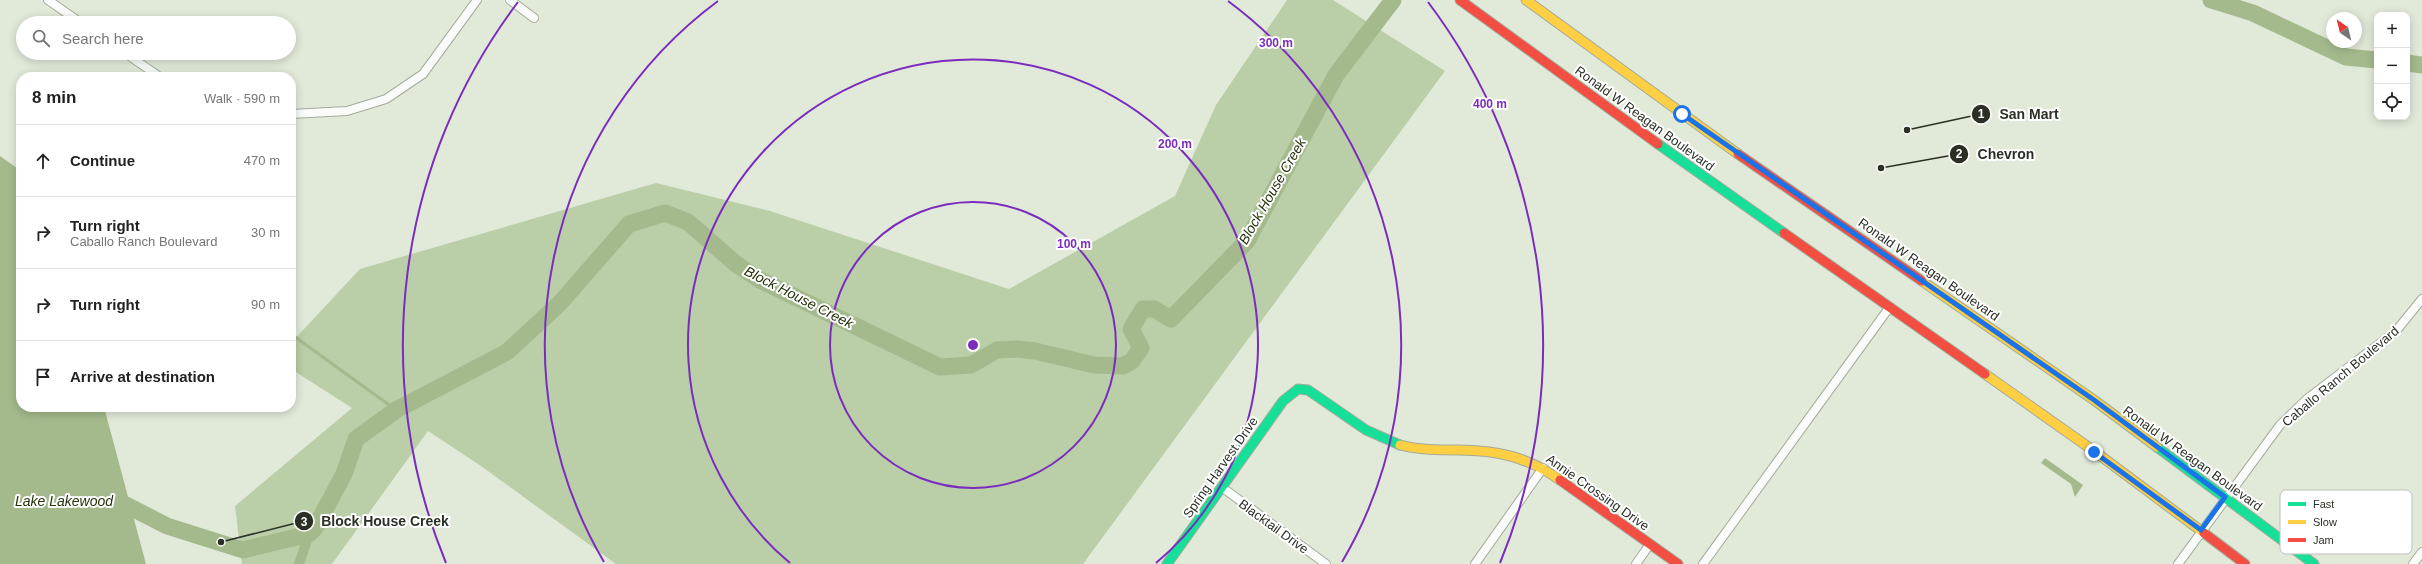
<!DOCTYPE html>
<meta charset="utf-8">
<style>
:root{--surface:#fff;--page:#f2f2f2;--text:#222;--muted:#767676;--line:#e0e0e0}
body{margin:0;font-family:Helvetica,sans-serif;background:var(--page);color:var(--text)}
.controls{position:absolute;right:12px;top:12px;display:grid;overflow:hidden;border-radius:8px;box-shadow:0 2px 10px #0003}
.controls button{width:36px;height:36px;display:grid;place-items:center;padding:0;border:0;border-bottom:1px solid var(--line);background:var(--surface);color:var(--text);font:20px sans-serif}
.compass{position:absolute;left:2326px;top:12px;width:36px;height:36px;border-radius:50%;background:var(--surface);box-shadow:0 2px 10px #0003;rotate:325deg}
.stop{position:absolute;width:12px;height:12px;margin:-9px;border:3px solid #1a73e8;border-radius:50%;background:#fff}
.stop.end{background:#1a73e8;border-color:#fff;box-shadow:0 1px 4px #0008}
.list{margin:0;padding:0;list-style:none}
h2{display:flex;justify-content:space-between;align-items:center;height:52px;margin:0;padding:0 16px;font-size:17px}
h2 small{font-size:13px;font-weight:400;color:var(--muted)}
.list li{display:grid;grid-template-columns:26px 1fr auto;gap:12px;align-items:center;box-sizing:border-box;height:72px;padding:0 16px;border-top:1px solid var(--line)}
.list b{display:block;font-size:15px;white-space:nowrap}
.list p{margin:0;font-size:13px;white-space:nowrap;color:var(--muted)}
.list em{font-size:13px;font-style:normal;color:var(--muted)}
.icon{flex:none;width:22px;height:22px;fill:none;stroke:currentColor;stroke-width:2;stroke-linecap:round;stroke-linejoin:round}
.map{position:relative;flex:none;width:2422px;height:564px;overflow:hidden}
.search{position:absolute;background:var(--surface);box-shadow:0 2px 10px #0003;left:16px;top:16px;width:280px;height:44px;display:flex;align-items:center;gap:10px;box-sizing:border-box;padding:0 14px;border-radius:22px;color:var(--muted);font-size:15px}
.panel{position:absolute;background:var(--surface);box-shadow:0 2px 10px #0003;left:16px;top:72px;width:280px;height:340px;border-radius:16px}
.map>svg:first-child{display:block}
.forest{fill:#bacea7}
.water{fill:#a4ba8d}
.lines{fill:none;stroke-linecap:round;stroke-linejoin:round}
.stream{stroke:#a4ba8d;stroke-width:3}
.canal{stroke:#a4ba8d;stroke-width:10}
.river{stroke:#a4ba8d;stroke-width:17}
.street-casing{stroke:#a3ab9d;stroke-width:10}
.fast-casing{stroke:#a3ab9d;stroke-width:11}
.slow-casing{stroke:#a3ab9d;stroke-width:11}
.jam-casing{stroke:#a3ab9d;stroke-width:11}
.street{stroke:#fafcf9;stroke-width:8}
.fast{stroke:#16e098;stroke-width:9}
.slow{stroke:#ffcf43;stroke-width:9}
.jam{stroke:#f24e42;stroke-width:9}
.route{stroke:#1a73e8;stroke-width:5}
.ring{fill:none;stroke:#7b2cbf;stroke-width:2}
.labels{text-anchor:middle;stroke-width:4;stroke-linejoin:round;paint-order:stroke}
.street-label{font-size:13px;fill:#2a3024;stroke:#fff}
.water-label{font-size:14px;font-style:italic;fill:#23340a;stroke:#fff}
.key{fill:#fff;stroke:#bfc1bd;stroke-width:1}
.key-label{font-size:11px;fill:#2a3024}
.centre{fill:#7b2cbf;stroke:#fff;stroke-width:2}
.ring-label{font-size:12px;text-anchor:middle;font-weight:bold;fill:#7b2cbf;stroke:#fff;stroke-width:4;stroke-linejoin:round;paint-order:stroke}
.leader{fill:none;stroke:#2a3024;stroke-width:1.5}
.callout-dot{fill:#2a3024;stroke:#fff;stroke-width:1.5}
.mark-label{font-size:12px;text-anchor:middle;font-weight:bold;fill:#fff}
.callout-label{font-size:14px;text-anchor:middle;font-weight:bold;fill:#2a3024;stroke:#fff;stroke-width:4;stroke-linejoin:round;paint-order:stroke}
</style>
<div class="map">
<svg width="2422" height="564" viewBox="0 0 2422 564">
<rect width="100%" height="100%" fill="#e1ead9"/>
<polygon class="forest" points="1287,0 1333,0 1445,71 1083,564 616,564 481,466 428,431 332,564 242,564 235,506 352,408 291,369 291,343 360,269 656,183 770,211 1009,289 1175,196 1216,105"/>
<g class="water">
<polygon points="0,156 21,171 21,407 104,407 146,564 0,564"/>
<polygon points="2045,458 2083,485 2075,497 2071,484 2041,463"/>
</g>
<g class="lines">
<polyline class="stream" points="291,334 396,410"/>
<polyline class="canal" points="299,564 309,534"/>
<g class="river">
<polyline points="2211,0 2253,13 2346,57 2377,60"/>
<polyline points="2407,63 2422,65"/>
<polyline points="110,499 128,506 167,526 243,550 309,534 315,528 344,474 356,439 396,410 507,352 560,303 629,224 665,213 688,222 736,264 760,280 940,367 971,365 997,350 1017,349 1035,351 1094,365 1123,366 1132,361 1141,348 1131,329 1143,309 1154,309 1171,319 1247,241 1336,75 1393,0"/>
</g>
<defs>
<g id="street">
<polyline points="48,0 81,23"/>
<polyline points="510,0 534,18"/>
<polyline points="125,53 160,77"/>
<polyline points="291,114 347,111 386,99 423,74 477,0"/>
<polyline points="1223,488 1326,564"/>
<polyline points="1475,564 1543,468"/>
<polyline points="1636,564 1650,544"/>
<polyline points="1703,564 1889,308"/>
<polyline points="2178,564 2280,425 2307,399 2396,331 2422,299"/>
<polyline points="2413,564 2422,552"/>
</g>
<g id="fast">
<polyline points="1658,144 1784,233"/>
<polyline points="2157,447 2314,564"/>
<polyline points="1167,564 1283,401 1298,389 1308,390 1366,430 1400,445"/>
</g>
<g id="slow">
<polyline points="1526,0 1738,154"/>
<polyline points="1922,281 2094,400 2157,447"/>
<polyline points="1985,374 2094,451 2204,533"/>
<path d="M1400,445C1419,450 1439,450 1458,450C1497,450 1528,457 1560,480"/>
</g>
<g id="jam">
<polyline points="1460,0 1658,144"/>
<polyline points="1738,154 1922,281"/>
<polyline points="1784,233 1985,374"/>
<polyline points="1560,480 1678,564"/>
<polyline points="2204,533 2245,564"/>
</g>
</defs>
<use href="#street" class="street-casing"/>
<use href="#fast" class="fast-casing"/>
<use href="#slow" class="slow-casing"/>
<use href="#jam" class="jam-casing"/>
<use href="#street" class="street"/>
<use href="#fast" class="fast"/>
<use href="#slow" class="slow"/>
<use href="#jam" class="jam"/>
</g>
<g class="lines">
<polyline class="route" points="1682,114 2094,400 2225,497 2201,530 2094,452"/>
</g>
<g class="ring">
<circle cx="973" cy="345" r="143"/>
<path d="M790 563A285 285 0 1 1 1156 563"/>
<path d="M604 562A428 428 0 0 1 718 1M1228 1A428 428 0 0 1 1342 562"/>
<path d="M446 563A570 570 0 0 1 518 2M1428 2A570 570 0 0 1 1500 563"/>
</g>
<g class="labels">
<g class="street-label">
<text transform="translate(1645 118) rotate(36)" y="5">Ronald W Reagan Boulevard</text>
<text transform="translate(1929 269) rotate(35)" y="5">Ronald W Reagan Boulevard</text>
<text transform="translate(2340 376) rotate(-40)" y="5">Caballo Ranch Boulevard</text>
<text transform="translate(2193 458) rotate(36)" y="5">Ronald W Reagan Boulevard</text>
<text transform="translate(1220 467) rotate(-55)" y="5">Spring Harvest Drive</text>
<text transform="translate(1598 492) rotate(35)" y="5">Annie Crossing Drive</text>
<text transform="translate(1274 526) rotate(36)" y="5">Blacktail Drive</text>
</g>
<g class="water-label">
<text transform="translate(1272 191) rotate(-60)" y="5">Block House Creek</text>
<text transform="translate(799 297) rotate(27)" y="5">Block House Creek</text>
<text x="64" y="506">Lake Lakewood</text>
</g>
</g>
<rect x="2280" y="490" width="132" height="64" rx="6" class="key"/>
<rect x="2288" y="502" width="18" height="4" fill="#16e098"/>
<rect x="2288" y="520" width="18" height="4" fill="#ffcf43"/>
<rect x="2288" y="538" width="18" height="4" fill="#f24e42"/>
<g class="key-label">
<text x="2313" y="508">Fast</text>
<text x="2313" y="526">Slow</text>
<text x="2313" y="544">Jam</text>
</g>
<circle cx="973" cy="345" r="6" class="centre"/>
<g class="ring-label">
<text x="1276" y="47">300 m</text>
<text x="1490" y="108">400 m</text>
<text x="1175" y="148">200 m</text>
<text x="1074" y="248">100 m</text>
</g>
<path class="leader" d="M1907 130L1981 114M1881 168L1959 154M221 542L304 521"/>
<g class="callout-dot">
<circle cx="1907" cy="130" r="4"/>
<circle cx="1881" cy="168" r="4"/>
<circle cx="221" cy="542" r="4"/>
<circle cx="1981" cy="114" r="10"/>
<circle cx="1959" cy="154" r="10"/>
<circle cx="304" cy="521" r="10"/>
</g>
<g class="mark-label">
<text x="1981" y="118">1</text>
<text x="1959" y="158">2</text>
<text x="304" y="526">3</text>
</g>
<g class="callout-label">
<text x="2029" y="119">San Mart</text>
<text x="2006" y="159">Chevron</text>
<text x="385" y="526">Block House Creek</text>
</g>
</svg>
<div class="controls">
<button>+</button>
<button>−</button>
<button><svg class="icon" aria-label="locate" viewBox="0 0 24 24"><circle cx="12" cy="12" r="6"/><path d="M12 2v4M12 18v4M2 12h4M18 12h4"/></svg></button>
</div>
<svg class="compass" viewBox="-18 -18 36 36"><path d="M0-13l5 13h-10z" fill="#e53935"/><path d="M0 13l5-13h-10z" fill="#767676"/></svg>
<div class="stop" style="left:1682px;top:114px"></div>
<div class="stop end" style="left:2094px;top:452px"></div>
<div class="search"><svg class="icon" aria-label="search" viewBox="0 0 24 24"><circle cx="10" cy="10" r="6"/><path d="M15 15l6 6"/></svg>Search here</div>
<section class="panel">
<h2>8 min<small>Walk · 590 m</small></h2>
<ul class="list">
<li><svg class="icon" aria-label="ahead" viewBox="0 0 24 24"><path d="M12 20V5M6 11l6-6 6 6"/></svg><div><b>Continue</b></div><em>470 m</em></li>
<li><svg class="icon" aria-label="right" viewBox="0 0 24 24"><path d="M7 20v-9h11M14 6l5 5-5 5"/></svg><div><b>Turn right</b><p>Caballo Ranch Boulevard</p></div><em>30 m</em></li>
<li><svg class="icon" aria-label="right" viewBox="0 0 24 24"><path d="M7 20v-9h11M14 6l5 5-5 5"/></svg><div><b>Turn right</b></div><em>90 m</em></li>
<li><svg class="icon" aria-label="arrive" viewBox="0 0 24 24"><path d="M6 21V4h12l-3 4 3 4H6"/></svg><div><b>Arrive at destination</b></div></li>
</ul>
</section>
</div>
